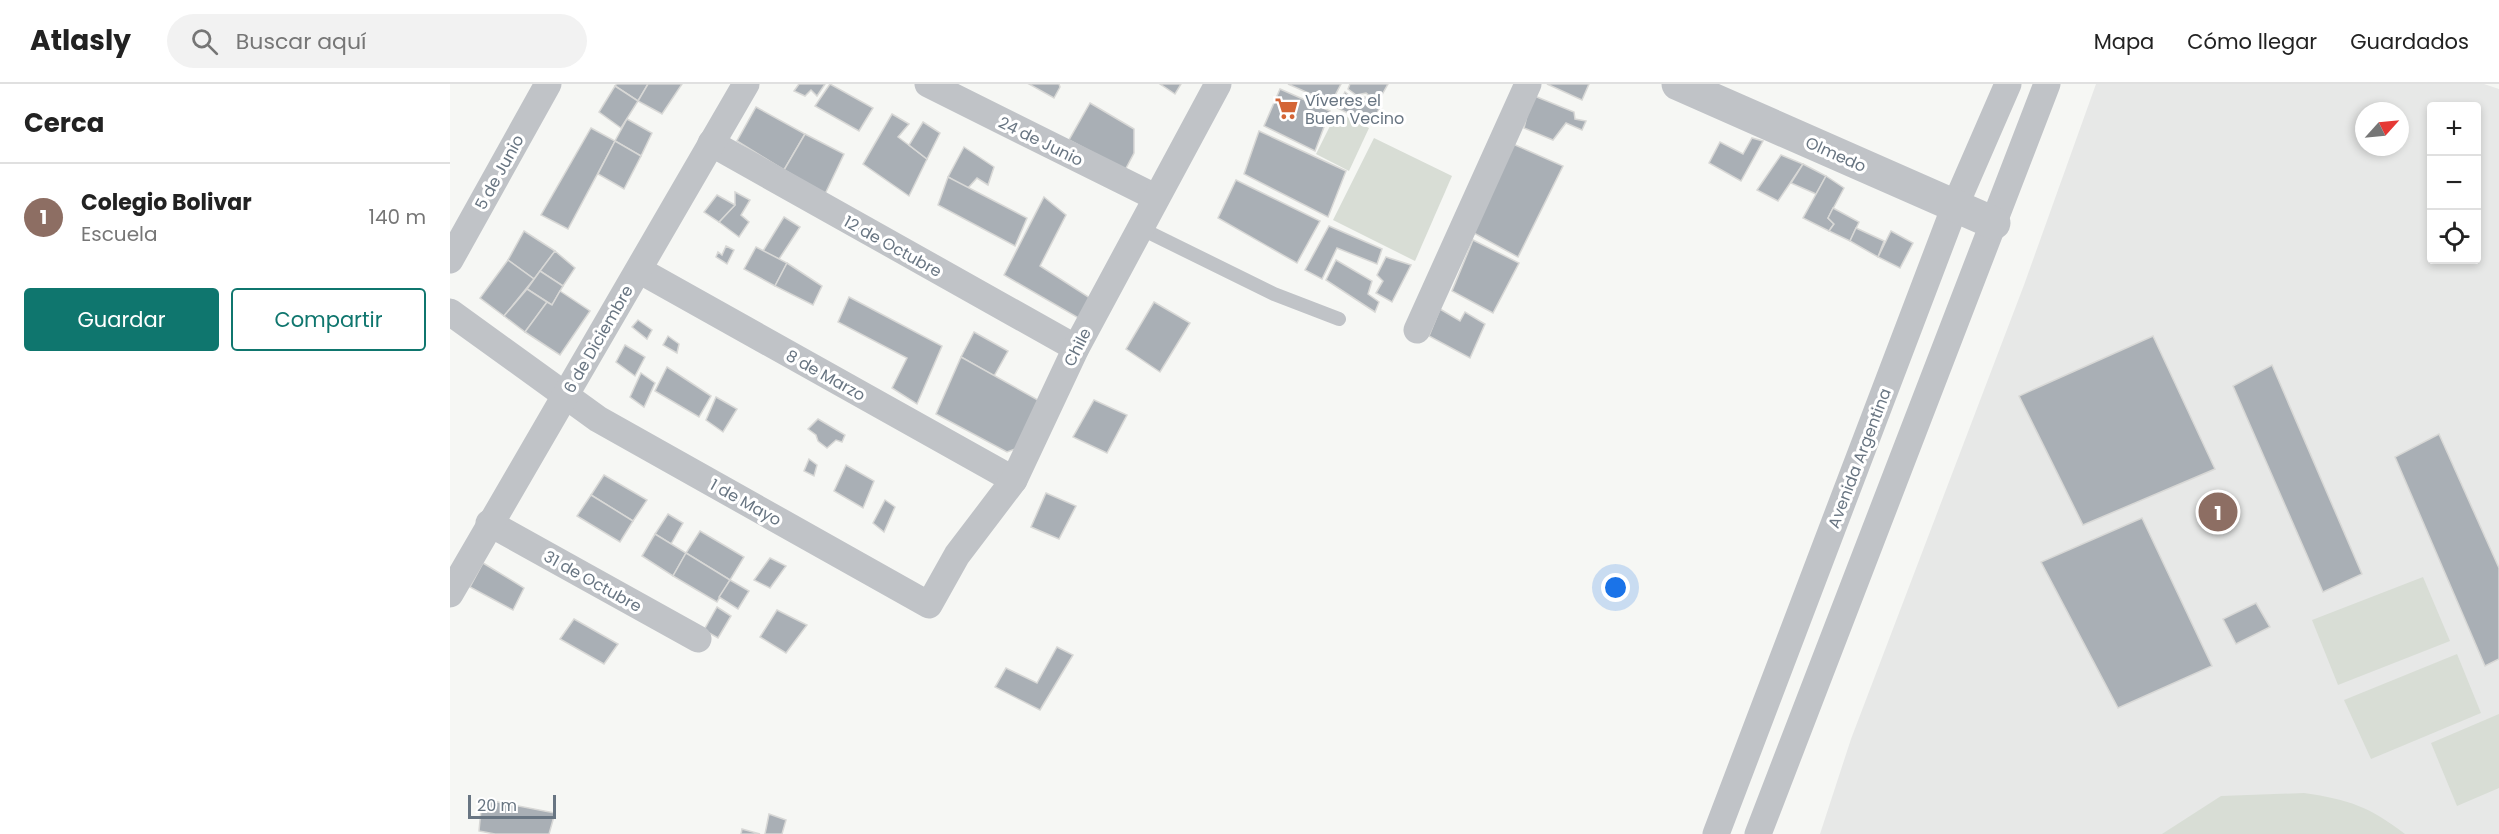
<!DOCTYPE html>
<html lang="es">
<meta charset="utf-8">
<style>
:root{--surface:#fff;--page:#f2f2f2;--text:#222;--muted:#767676;--line:#e0e0e0;--accent:#0f766e}
body{margin:0;font-family:Poppins,sans-serif;background:var(--page);color:var(--text)}
.controls{position:absolute;right:18px;top:18px;display:grid;overflow:hidden;border-radius:6px;box-shadow:0 3px 9px #0003}
.controls button{width:54px;height:54px;display:grid;place-items:center;padding:0;border:0;border-bottom:2px solid var(--line);background:var(--surface);color:var(--text);font:30px sans-serif}
.compass{position:absolute;left:1905px;top:18px;width:54px;height:54px;border-radius:50%;background:var(--surface);box-shadow:0 3px 9px #0003;rotate:63deg}
.scale{position:absolute;left:18px;bottom:15px;width:88px;box-sizing:border-box;padding-left:6px;border:3px solid #687582;border-top:0;font-size:16px;line-height:21px;white-space:nowrap;color:#687582;-webkit-text-stroke:4px #fff;paint-order:stroke}
.you{position:absolute;left:1166px;top:504px;width:21px;height:21px;margin:-15px;border:4px solid #fff;border-radius:50%;background:#1a73e8;box-shadow:0 0 0 9px #1a73e833}
.badge{display:grid;place-items:center;width:39px;height:39px;border-radius:50%;background:var(--accent);color:#fff;font-size:20px;font-weight:700}
.pin{position:absolute;translate:-50% -50%;border:3px solid #fff;box-shadow:0 2px 6px #0006}
.list{margin:0;padding:0;list-style:none}
h2{display:flex;justify-content:space-between;align-items:center;height:78px;margin:0;padding:0 24px;font-size:26px}
h2 small{font-size:20px;font-weight:400;color:var(--muted)}
.list li{display:grid;grid-template-columns:39px 1fr auto;gap:18px;align-items:center;box-sizing:border-box;height:108px;padding:0 24px;border-top:2px solid var(--line)}
.list b{display:block;font-size:22px;white-space:nowrap}
.list p{margin:0;font-size:20px;white-space:nowrap;color:var(--muted)}
.list em{font-size:20px;font-style:normal;color:var(--muted)}
.actions{display:flex;gap:12px;padding:18px 24px}
.actions a{flex:1;padding:14px 0;border:2px solid var(--accent);border-radius:6px;text-align:center;font-size:21px;color:var(--accent)}
.actions .main{background:var(--accent);color:#fff}
.icon{flex:none;width:33px;height:33px;fill:none;stroke:currentColor;stroke-width:2;stroke-linecap:round;stroke-linejoin:round}
.map{position:relative;flex:none;width:2049px;height:750px;overflow:hidden}
header{display:flex;align-items:center;gap:36px;box-sizing:border-box;height:84px;padding:0 30px;background:var(--surface);border-bottom:2px solid var(--line)}
header strong{font-size:28px}
nav{display:flex;gap:33px;margin-inline-start:auto;font-size:21px}
.search{width:420px;height:54px;background:var(--page);display:flex;align-items:center;gap:15px;box-sizing:border-box;padding:0 21px;border-radius:33px;color:var(--muted);font-size:22px}
main{display:flex}
aside{flex:1;background:var(--surface)}
.map>svg:first-child{display:block}
.built{fill:#e7e8e7;fill-rule:evenodd}
.green{fill:#d8ddd5}
.building{fill:#a9afb5;stroke:#d8d8d6;stroke-width:1.5}
.lines{fill:none;stroke-linecap:round;stroke-linejoin:round}
.service{stroke:#c0c3c7;stroke-width:14}
.minor{stroke:#c0c3c7;stroke-width:27}
.tertiary{stroke:#c0c3c7;stroke-width:33}
.labels{text-anchor:middle;stroke-width:6;stroke-linejoin:round;paint-order:stroke}
.poi-label{font-size:16px;fill:#687582;stroke:#fff;text-anchor:start}
.street-label{font-size:16px;fill:#687582;stroke:#fff}
</style>
<header>
<strong>Atlasly</strong>
<div class="search"><svg class="icon" aria-label="search" viewBox="0 0 24 24"><circle cx="10" cy="10" r="6"/><path d="M15 15l6 6"/></svg>Buscar aquí</div>
<nav><a>Mapa</a><a>Cómo llegar</a><a>Guardados</a></nav>
</header>
<main>
<aside>
<h2>Cerca<small></small></h2>
<ul class="list">
<li><span class="badge" style="background:#8d6e63">1</span><div><b>Colegio Bolivar</b><p>Escuela</p></div><em>140 m</em></li>
</ul>
<div class="actions"><a class="main">Guardar</a><a>Compartir</a></div>
</aside>
<div class="map">
<svg width="2049" height="750" viewBox="0 0 2049 750">
<rect width="100%" height="100%" fill="#f6f7f4"/>
<path class="built" d="M1646,0H2034L2049,5V750H1370L1401,655L1574,201ZM1982,22H2026V176H1982ZM1914,27H1950V63H1914Z"/>
<g class="green">
<polygon points="887,28 919,44 899,87 866,70"/>
<polygon points="924,54 1002,92 965,177 883,136"/>
<polygon points="1973,493 2000,557 1888,601 1862,536"/>
<polygon points="2007,570 2031,629 1921,675 1894,616"/>
<polygon points="2049,630 2049,704 2007,722 1981,659"/>
<path d="M1854,709C1900,716 1918,722 1955,750H1712L1771,712Z"/>
</g>
<g class="building">
<polygon points="167,0 198,0 188,17 165,2"/>
<polygon points="198,0 232,0 212,30 188,17"/>
<polygon points="349,0 375,0 367,12 361,6 355,12 344,7"/>
<polygon points="380,0 423,24 409,47 365,22"/>
<polygon points="579,0 609,0 610,3 604,14"/>
<polygon points="710,0 731,0 725,10"/>
<polygon points="838,0 891,0 881,19"/>
<polygon points="900,0 938,0 928,18 916,9 906,11 898,5"/>
<polygon points="1097,0 1139,0 1132,16"/>
<polygon points="165,2 188,17 171,44 149,28"/>
<polygon points="830,5 880,27 865,67 814,42"/>
<polygon points="895,8 905,16 915,13 921,21 930,23 922,40 887,24"/>
<polygon points="1082,11 1124,28 1125,35 1136,37 1132,46 1116,39 1103,56 1074,44"/>
<polygon points="640,19 684,45 684,69 675,86 619,56"/>
<polygon points="306,23 355,50 334,86 287,57"/>
<polygon points="442,30 459,40 448,53 477,75 459,112 413,80"/>
<polygon points="177,35 202,49 191,72 165,57"/>
<polygon points="473,38 490,49 477,75 459,61"/>
<polygon points="141,44 165,57 118,145 91,131"/>
<polygon points="809,47 896,87 878,133 794,90"/>
<polygon points="355,50 394,70 375,110 334,86"/>
<polygon points="1302,54 1313,57 1291,97 1259,79 1270,58 1293,70"/>
<polygon points="165,57 191,72 174,105 148,90"/>
<polygon points="1063,60 1113,82 1068,173 1022,148"/>
<polygon points="514,63 544,83 538,101 527,94 517,105 498,93"/>
<polygon points="1331,71 1353,80 1328,117 1307,106"/>
<polygon points="1353,80 1376,92 1366,110 1341,99"/>
<polygon points="1376,92 1394,104 1378,134 1384,140 1379,147 1353,134"/>
<polygon points="498,93 577,134 565,162 488,121"/>
<polygon points="786,96 870,137 847,179 768,134"/>
<polygon points="285,108 300,116 291,131 299,138 289,153 269,138 285,121"/>
<polygon points="267,111 285,121 269,138 254,128"/>
<polygon points="594,113 616,131 590,182 640,214 632,236 554,191"/>
<polygon points="1383,124 1409,138 1400,157 1379,147 1384,140 1378,134"/>
<polygon points="334,133 350,143 329,175 313,167"/>
<polygon points="879,142 932,165 927,180 887,164 872,195 855,186"/>
<polygon points="1406,144 1434,157 1428,173 1400,157"/>
<polygon points="74,147 105,167 84,195 58,176"/>
<polygon points="1441,147 1463,159 1450,184 1428,173"/>
<polygon points="1023,156 1069,179 1043,229 1002,207"/>
<polygon points="276,162 284,166 277,180 266,173 268,168 272,171"/>
<polygon points="306,163 337,179 325,202 294,185"/>
<polygon points="105,167 125,184 113,202 90,187"/>
<polygon points="936,173 961,181 942,218 926,209 933,197 927,191"/>
<polygon points="58,176 84,195 54,232 30,214"/>
<polygon points="886,176 922,197 918,210 929,218 925,228 876,196"/>
<polygon points="337,179 372,202 363,221 325,202"/>
<polygon points="90,187 113,202 102,221 77,205"/>
<polygon points="77,205 97,218 75,248 54,232"/>
<polygon points="110,207 140,227 110,271 75,248 97,218 102,221"/>
<polygon points="399,213 492,262 467,320 442,304 457,274 388,238"/>
<polygon points="704,218 740,239 710,288 676,265"/>
<polygon points="990,225 1010,237 1015,228 1035,240 1020,274 979,252"/>
<polygon points="188,236 202,246 197,255 182,243"/>
<polygon points="524,248 558,267 544,292 511,273"/>
<polygon points="218,252 229,260 227,269 213,261"/>
<polygon points="1703,252 1765,385 1633,441 1569,312"/>
<polygon points="175,261 195,273 185,292 166,278"/>
<polygon points="511,273 595,320 568,364 557,368 486,330"/>
<polygon points="1822,281 1912,490 1873,508 1783,302"/>
<polygon points="217,283 261,312 249,333 205,307"/>
<polygon points="191,289 205,299 194,323 180,313"/>
<polygon points="266,313 287,325 273,348 256,336"/>
<polygon points="644,316 677,331 657,369 623,353"/>
<polygon points="368,335 395,351 392,358 386,356 377,364 368,357 366,351 358,345"/>
<polygon points="1989,350 2049,484 2049,575 2035,582 1945,373"/>
<polygon points="359,375 367,381 364,392 354,387"/>
<polygon points="396,381 424,397 413,424 384,407"/>
<polygon points="154,391 197,416 183,437 141,411"/>
<polygon points="596,409 626,422 609,455 581,443"/>
<polygon points="141,411 183,437 170,458 127,432"/>
<polygon points="435,416 445,423 434,448 423,439"/>
<polygon points="218,430 233,439 221,460 205,450"/>
<polygon points="1692,434 1762,582 1668,624 1591,478"/>
<polygon points="250,447 294,473 280,496 236,469"/>
<polygon points="205,450 236,469 223,492 192,472"/>
<polygon points="236,469 280,496 267,518 223,492"/>
<polygon points="320,474 336,482 320,504 304,496"/>
<polygon points="33,479 74,504 63,526 20,503"/>
<polygon points="280,496 299,507 288,525 269,513"/>
<polygon points="1806,519 1820,543 1786,560 1773,535"/>
<polygon points="267,523 281,532 268,554 254,546"/>
<polygon points="327,526 357,541 336,569 310,553"/>
<polygon points="124,535 168,560 154,580 110,555"/>
<polygon points="607,563 623,571 590,626 545,603 556,584 587,599"/>
<polygon points="32,715 105,729 99,750 45,750 29,747"/>
<polygon points="319,730 336,736 332,750 315,750"/>
<polygon points="292,745 310,750 291,750"/>
</g>
<g class="lines">
<polyline class="service" points="692,145 824,210 889,235"/>
<g class="minor">
<polyline points="478,0 705,113"/>
<polyline points="261,59 626,264"/>
<polyline points="0,176 98,0"/>
<polyline points="189,186 564,396"/>
<polyline points="0,228 148,335 479,521 507,471 564,396 626,264 768,0"/>
<polyline points="967,246 1078,0"/>
<polyline points="39,439 248,555"/>
<polyline points="0,510 296,0"/>
<polyline points="1266,750 1505,122 1558,0"/>
<polyline points="1308,750 1597,0"/>
</g>
<polyline class="tertiary" points="1228,0 1544,139"/>
</g>
<defs>
<symbol id="supermarket-bare" viewBox="-9 -9 18 18"><path d="M-6-5.5h2.5l.6 2H6L4.5 2H-2.5L-4.4-4H-6ZM-1.5 3.2a1.3 1.3 0 1 0 .1 0ZM3 3.2a1.3 1.3 0 1 0 .1 0Z" fill="#d46536" stroke="#fff" stroke-width="2.5" paint-order="stroke"/></symbol>
</defs>
<g fill-rule="evenodd">
<use href="#supermarket-bare" x="820" y="8" width="33" height="33"/>
</g>
<g class="labels">
<g class="poi-label">
<text x="855" y="22">Víveres el<tspan x="855" dy="18">Buen Vecino</tspan></text>
</g>
<g class="street-label">
<text transform="translate(591 57) rotate(26)" y="6">24 de Junio</text>
<text transform="translate(1386 70) rotate(24)" y="6">Olmedo</text>
<text transform="translate(49 88) rotate(-61)" y="6">5 de Junio</text>
<text transform="translate(443 162) rotate(29)" y="6">12 de Octubre</text>
<text transform="translate(148 255) rotate(-60)" y="6">6 de Diciembre</text>
<text transform="translate(627 263) rotate(-63)" y="6">Chile</text>
<text transform="translate(376 291) rotate(29)" y="6">8 de Marzo</text>
<text transform="translate(1409 374) rotate(-69)" y="6">Avenida Argentina</text>
<text transform="translate(296 418) rotate(29)" y="6">1 de Mayo</text>
<text transform="translate(143 497) rotate(29)" y="6">31 de Octubre</text>
</g>
</g>
</svg>
<div class="controls">
<button>+</button>
<button>−</button>
<button><svg class="icon" aria-label="locate" viewBox="0 0 24 24"><circle cx="12" cy="12" r="6"/><path d="M12 2v4M12 18v4M2 12h4M18 12h4"/></svg></button>
</div>
<svg class="compass" viewBox="-18 -18 36 36"><path d="M0-13l5 13h-10z" fill="#e53935"/><path d="M0 13l5-13h-10z" fill="#767676"/></svg>
<div class="scale">20 m</div>
<div class="you"></div>
<div class="pin badge" style="left:1768px;top:428px;background:#8d6e63">1</div>
</div>
</main>
